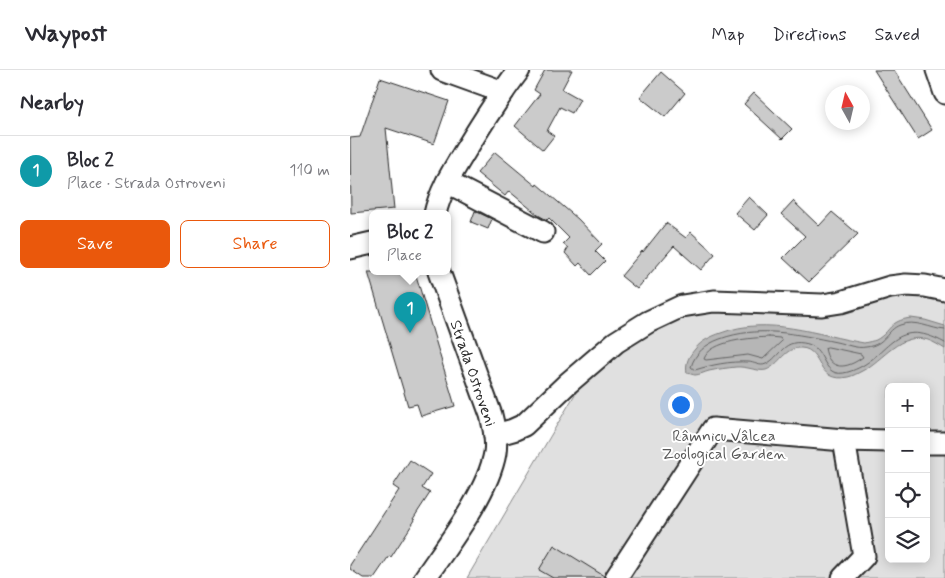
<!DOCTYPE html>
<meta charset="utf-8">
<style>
:root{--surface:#fff;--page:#f2f2f3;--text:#2b2b33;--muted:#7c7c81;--line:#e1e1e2;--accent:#ea580c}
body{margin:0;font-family:Mynerve,sans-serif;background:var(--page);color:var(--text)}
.controls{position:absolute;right:15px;bottom:15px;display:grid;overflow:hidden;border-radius:8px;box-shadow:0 2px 12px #0003}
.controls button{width:45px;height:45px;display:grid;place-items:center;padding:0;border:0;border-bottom:1px solid var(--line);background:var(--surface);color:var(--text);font:25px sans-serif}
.compass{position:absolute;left:475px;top:15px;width:45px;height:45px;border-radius:50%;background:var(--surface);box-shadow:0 2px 12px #0003;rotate:352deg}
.you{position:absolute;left:330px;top:334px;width:18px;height:18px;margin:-12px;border:4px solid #fff;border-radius:50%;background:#1a73e8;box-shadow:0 0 0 8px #1a73e833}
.badge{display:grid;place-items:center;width:32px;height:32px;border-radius:50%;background:var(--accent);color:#fff;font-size:16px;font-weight:700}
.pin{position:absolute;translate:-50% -41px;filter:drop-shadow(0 1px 2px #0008)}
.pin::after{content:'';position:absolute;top:26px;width:18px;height:15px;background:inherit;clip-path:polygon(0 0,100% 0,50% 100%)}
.popup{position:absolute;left:19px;top:140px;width:82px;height:65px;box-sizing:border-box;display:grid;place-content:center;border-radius:8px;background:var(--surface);filter:drop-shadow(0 1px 4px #0005);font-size:16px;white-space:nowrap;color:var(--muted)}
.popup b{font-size:19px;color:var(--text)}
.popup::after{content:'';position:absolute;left:50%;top:100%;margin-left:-10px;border:10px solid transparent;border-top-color:var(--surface)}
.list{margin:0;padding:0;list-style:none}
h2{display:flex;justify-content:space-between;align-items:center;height:65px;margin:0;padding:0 20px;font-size:21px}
h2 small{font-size:16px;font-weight:400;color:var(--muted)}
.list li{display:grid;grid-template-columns:32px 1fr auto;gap:15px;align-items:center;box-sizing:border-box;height:70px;padding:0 20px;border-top:1px solid var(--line)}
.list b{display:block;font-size:19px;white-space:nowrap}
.list p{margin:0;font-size:16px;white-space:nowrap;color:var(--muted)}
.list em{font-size:16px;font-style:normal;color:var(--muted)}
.actions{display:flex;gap:10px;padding:15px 20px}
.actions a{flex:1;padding:11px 0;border:1px solid var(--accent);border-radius:8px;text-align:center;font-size:18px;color:var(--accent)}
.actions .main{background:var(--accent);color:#fff}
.icon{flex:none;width:28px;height:28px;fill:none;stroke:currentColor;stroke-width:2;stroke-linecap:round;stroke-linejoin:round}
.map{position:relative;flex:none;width:595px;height:508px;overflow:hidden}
header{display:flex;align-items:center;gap:30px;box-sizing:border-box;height:70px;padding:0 25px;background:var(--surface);border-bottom:1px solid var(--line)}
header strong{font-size:24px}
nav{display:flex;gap:28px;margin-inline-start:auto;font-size:18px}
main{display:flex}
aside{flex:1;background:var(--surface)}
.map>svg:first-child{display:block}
.green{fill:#e0e0e0;stroke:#868686;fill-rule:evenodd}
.water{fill:#b6b6b6;stroke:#7e7e7e}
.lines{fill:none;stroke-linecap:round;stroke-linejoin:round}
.shore{stroke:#636363;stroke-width:1}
.building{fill:#cbcbcb;stroke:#2b2b2b}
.minor-casing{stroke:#2b2b2b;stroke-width:25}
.minor{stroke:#fff;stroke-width:21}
.labels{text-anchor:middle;stroke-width:4;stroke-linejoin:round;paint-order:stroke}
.street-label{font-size:16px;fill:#2b2b2b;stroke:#fff}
.park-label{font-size:16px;fill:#585858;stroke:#fff}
</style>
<header>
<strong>Waypost</strong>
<nav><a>Map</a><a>Directions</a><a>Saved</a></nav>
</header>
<main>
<aside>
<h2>Nearby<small></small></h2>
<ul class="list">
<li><span class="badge" style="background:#0f9aa8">1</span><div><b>Bloc 2</b><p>Place · Strada Ostroveni</p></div><em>110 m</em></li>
</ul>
<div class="actions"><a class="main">Save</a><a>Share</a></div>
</aside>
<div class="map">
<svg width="595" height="508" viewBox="0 0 595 508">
<rect width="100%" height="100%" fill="#fff"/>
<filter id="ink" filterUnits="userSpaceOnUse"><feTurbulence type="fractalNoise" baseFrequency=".02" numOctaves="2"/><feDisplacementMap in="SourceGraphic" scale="10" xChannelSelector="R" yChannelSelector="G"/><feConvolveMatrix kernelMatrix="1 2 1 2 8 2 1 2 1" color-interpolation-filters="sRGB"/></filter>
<g filter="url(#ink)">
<path class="green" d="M553,221L595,229V508H117L231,314L276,272L344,240L416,241L454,245L513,236ZM539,317H576V489H539Z"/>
<path class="water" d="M561,248L575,250L595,256V279C590,276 584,272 578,270C550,261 534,290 512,301C508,303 503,306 498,307C465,314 474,279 451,278C434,277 430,295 416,300C409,302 396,296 386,297C377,298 368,299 359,301C355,302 349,305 345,305C344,305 338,303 337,303C335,293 339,286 345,279C351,271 362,266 371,263C418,245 467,265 514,273C518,272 523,271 526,270C542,261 538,251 561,248Z"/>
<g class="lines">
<g class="shore">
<path d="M595,260C581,259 565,249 550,255C536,260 536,275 516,277C506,279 496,274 486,272C447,264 408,255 370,269C356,274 345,283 341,297L345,300C361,295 380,291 398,292C404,292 410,297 416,294C431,287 433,267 458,274C477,279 471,310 498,302C540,290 541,243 595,273"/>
<path d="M419,267L430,268L432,271L413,289L398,285L356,290L354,289C360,270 403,268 419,267Z"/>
<path d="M478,277L511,284L513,287C497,299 479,302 475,278Z"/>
</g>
</g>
<g class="building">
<polygon points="195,0 222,0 212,19 230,29 222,43 210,37 197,61 204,66 193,80 165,56 190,24 184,20"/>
<polygon points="524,0 544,0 582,60 568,69"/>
<polygon points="311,2 335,23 315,47 290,27"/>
<polygon points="30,8 99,31 84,74 36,58 44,139 1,143 0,68 10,67"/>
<polygon points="404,23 442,59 432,69 394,34"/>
<polygon points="145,82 186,116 187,114 228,149 252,174 245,181 255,191 241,205 230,193 227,196 215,183 218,178 213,174 219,168 199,148 197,150 188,145 159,121 155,126 127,103"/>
<polygon points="399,127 418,145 405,160 385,143"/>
<polygon points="443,131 469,156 482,142 508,164 459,212 433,188 455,166 431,144"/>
<polygon points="125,141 142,149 138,159 121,152"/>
<polygon points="316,153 336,168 341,162 365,184 351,200 324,176 287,219 271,206 292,181 293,182"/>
<polygon points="18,202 65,202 105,336 71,346 67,334 58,336"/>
<polygon points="60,390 81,404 72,418 80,423 63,449 65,450 41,487 39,486 24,508 13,508 0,499 0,495 49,420 43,416"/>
<polygon points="204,475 254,506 254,508 203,508 189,500"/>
</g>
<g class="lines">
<defs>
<g id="minor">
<polyline points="92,0 153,22"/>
<polyline points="587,0 595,23"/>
<polyline points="97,112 193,162"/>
<path d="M85,144C90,121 103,101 115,81C132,53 149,26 169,0"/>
<polyline points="0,178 22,173"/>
<polyline points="145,365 163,360 174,355 217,314 266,272 298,252 332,236 364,231 472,235 491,232 540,217 556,215 575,216 595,220"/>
<polyline points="576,373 595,373"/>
<path d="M75,508C98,474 138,423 145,383C147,370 144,357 141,345L89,202"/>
<polyline points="266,508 363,359 494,370 539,371"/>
<polyline points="493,508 514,486 494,370"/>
</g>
</defs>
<use href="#minor" class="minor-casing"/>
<use href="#minor" class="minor"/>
</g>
</g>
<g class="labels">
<g class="street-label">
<text transform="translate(124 303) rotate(71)" y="6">Strada Ostroveni</text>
</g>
<g class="park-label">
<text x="374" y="371">Râmnicu Vâlcea<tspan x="374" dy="18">Zoological Garden</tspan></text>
</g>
</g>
</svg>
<div class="controls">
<button>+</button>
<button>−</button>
<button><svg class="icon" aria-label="locate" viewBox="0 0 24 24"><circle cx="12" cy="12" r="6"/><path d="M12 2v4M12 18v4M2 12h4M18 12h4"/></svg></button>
<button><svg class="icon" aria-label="layers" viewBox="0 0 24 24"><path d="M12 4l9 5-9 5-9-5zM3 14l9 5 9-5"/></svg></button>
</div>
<svg class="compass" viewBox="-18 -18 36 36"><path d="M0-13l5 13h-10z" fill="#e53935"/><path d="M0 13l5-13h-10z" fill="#7c7c81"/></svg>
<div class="you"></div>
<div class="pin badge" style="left:60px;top:263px;background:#0f9aa8">1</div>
<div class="popup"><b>Bloc 2</b>Place</div>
</div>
</main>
